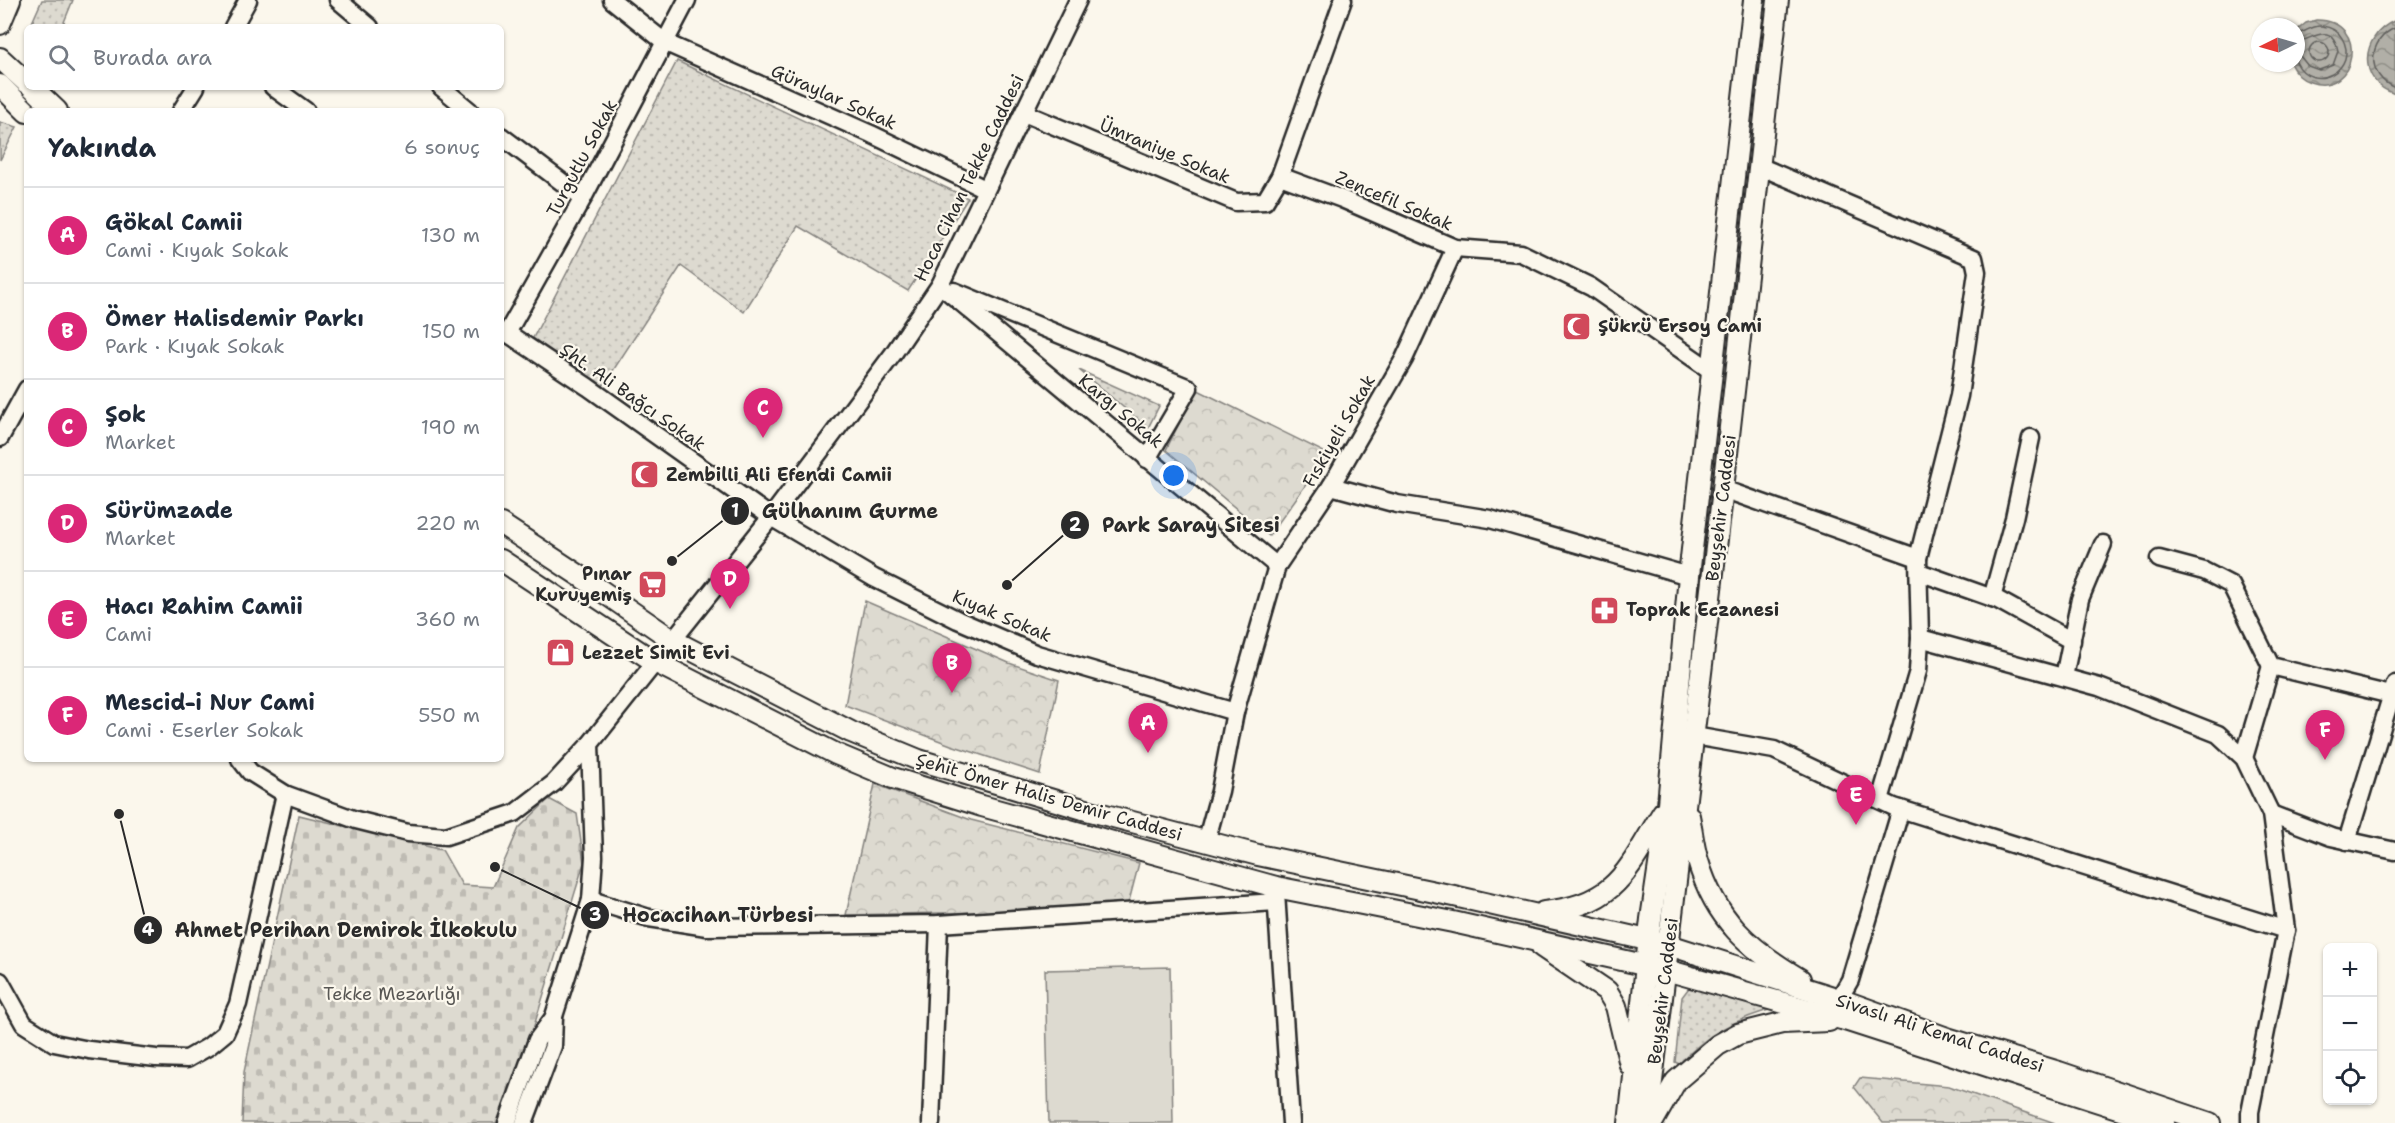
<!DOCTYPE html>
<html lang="tr">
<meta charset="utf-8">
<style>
:root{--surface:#fff;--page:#f6f6f7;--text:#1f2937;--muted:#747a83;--line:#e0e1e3;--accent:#db2777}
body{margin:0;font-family:"Shantell Sans",sans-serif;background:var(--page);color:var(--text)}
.controls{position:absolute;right:18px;bottom:18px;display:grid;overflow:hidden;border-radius:9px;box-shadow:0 2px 4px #0004}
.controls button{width:54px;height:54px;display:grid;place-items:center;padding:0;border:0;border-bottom:2px solid var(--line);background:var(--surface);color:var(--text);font:30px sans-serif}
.compass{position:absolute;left:2251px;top:18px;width:54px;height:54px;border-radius:50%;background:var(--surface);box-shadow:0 2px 4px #0004;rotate:265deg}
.you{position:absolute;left:1174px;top:476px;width:21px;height:21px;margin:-15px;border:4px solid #fff;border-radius:50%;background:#1a73e8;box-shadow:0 0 0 9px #1a73e833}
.badge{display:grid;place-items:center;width:39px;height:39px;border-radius:50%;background:var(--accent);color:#fff;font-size:20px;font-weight:700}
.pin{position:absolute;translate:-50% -50px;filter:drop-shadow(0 2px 3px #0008)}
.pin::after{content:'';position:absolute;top:32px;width:21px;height:18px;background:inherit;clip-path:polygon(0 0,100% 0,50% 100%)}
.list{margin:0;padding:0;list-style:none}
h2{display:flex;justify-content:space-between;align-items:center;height:78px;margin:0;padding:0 24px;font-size:26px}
h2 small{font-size:20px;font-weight:400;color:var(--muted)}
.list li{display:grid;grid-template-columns:39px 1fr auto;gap:18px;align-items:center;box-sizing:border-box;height:96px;padding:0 24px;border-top:2px solid var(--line)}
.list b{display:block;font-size:22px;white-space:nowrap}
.list p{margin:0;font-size:20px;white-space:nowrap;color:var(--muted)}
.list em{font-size:20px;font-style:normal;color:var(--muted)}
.icon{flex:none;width:33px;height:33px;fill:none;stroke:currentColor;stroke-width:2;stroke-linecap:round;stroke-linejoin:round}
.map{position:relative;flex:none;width:2395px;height:1123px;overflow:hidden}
.search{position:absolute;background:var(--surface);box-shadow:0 2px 4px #0004;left:24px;top:24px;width:480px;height:66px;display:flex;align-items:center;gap:15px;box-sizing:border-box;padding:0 21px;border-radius:9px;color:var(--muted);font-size:22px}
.panel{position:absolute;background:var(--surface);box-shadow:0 2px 4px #0004;left:24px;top:108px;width:480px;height:654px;border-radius:9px}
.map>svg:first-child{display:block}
.grass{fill:url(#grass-dots);stroke:#84827e;stroke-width:1.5}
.cemetery{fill:url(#cemetery-stones);stroke:#84827e;stroke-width:1.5}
.park{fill:url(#park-crowns);stroke:#84827e;stroke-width:1.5}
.pitch{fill:#dddad0;stroke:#84827e;stroke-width:1.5}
.water{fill:url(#water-waves);stroke:#7b7a75;stroke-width:1.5}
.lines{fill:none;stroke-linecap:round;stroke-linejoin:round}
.shore{stroke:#61605d;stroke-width:1.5}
.minor-casing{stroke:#2b2b2b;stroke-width:21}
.major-casing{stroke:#2b2b2b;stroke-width:24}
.minor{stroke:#fbf7ec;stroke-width:16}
.major{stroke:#fbf7ec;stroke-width:20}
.labels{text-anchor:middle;stroke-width:4.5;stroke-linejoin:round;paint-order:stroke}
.street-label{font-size:18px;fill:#2b2b2b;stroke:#fbf7ec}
.poi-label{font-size:18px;font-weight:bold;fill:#2b2b2b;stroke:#fbf7ec;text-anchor:start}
.park-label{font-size:18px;fill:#585754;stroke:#fbf7ec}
.leader{fill:none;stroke:#2b2b2b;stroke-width:2}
.callout-dot{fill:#2b2b2b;stroke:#fbf7ec;stroke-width:2}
.mark-label{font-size:18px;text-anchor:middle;font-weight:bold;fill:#fff}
.callout-label{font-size:20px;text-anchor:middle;font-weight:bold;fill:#2b2b2b;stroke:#fbf7ec;stroke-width:4.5;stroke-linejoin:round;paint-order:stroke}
</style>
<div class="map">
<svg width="2395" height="1123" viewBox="0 0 2395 1123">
<defs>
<pattern id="grass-dots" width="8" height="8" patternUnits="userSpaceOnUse" patternTransform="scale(1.5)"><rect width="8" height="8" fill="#dddad0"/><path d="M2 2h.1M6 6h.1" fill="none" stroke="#bebbb3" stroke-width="1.8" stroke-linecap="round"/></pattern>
<pattern id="cemetery-stones" width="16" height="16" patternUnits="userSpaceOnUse" patternTransform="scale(1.5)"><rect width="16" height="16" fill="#dddad0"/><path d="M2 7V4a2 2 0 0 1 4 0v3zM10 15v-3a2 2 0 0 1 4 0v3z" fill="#bebbb3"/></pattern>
<pattern id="park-crowns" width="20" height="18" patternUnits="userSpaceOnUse" patternTransform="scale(1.5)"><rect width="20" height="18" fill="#dddad0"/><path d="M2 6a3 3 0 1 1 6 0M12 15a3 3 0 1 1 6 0" fill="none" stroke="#bebbb3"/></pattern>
<pattern id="water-waves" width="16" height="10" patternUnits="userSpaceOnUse" patternTransform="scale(1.5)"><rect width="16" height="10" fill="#b1afa7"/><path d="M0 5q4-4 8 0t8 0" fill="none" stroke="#908f88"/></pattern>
</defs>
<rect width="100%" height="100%" fill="#fbf7ec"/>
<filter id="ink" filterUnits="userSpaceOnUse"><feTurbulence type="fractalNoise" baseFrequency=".0167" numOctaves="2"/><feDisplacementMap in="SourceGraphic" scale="12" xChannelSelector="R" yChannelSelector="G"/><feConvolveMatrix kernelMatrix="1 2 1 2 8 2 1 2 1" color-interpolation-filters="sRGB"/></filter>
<g filter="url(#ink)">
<g class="grass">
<polygon points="42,0 73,0 62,27 30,27"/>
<polygon points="677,61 968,198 908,291 798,226 744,312 681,266 603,386 533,338"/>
<polygon points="0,122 17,127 0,160"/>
<polygon points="1079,370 1159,406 1148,428"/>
<path d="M1694,981L1772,1009C1731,1021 1708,1034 1679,1064L1675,1062L1682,997Z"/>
</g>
<polygon class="cemetery" points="549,799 577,814 584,863 515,1088 497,1123 242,1123 244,1072 299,815 442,850 462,885 493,887 519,828"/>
<g class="park">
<polygon points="1196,389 1328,454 1269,536 1166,450"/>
<polygon points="865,601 1009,663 1059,680 1040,774 951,745 845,705"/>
<polygon points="875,784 971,820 1139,863 1127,909 846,915"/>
<polygon points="1860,1078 1949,1086 2055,1123 1883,1123 1854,1087"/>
</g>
<polygon class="pitch" points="1170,967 1173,1123 1049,1123 1045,970"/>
<g class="water">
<path d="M2316,20C2371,19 2356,98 2310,82C2300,79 2294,72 2290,63H2296V31L2306,23Z"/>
<path d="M2394,21H2395V94C2357,82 2360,36 2394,21Z"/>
</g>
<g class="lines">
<g class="shore">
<path d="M2395,28C2367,40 2366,76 2395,88"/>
<path d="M2296,34C2306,33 2311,25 2322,26C2330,27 2338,31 2342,38C2360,68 2313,96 2296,62"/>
<path d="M2296,42C2311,41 2332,19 2338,51L2333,65L2319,70L2308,66L2296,51"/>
<circle cx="2319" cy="52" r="10"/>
</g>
<defs>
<g id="minor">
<polyline points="338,0 370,27"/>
<polyline points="612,0 666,43 871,134 985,189"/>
<polyline points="233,27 248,0"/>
<polyline points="273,87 306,111"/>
<polyline points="441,87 470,111"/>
<polyline points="181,111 196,87"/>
<polyline points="1024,113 1236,202 1265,201 1280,176 1343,0"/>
<polyline points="501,136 583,198"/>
<polyline points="1759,166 1974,258 1977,272 1959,396 1918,558 1920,638 1918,671 1880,800"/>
<polyline points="1280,176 1342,199 1455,248 1521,253 1591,287 1713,372"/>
<polyline points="940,285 1277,566"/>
<polyline points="954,291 1189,388 1147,459"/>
<polyline points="501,332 507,333 588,387 771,517 874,578 958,620 1037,654 1235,712"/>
<polyline points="507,333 583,198 687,0"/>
<polyline points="0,438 27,389"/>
<polyline points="1331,486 1397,504 1490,519 1689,576"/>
<polyline points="1723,489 1918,558"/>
<polyline points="2159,559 2204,571 2231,585 2271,666 2391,695"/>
<polyline points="1919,572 1998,600 2072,641"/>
<polyline points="1992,598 2014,518 2031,438"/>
<polyline points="1920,638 2099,687 2218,734 2244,758 2271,814 2286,930"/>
<polyline points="2064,677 2080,599 2103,544"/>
<polyline points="1694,736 1774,750 1894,807 2286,930 2250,1112 2250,1123"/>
<polyline points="2244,758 2271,666"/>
<polyline points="240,759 250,772 285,794 356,820 408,833 446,836 515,813 554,783 590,744"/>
<polyline points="2271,814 2331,837 2395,851"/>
<polyline points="2347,841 2395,684"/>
<polyline points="1206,842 1220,791 1235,712 1277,566 1331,486 1404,359 1455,248"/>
<polyline points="1276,893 1291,1123"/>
<polyline points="591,900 649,918 707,927 939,924 1276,902"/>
<polyline points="0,981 24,1024 54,1043 89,1050 156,1058 187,1059 208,1047 225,1033 238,1004 285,794"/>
<polyline points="1839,999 1850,980 1901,809"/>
<polyline points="507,1123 537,1040 554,1017"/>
<polyline points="524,1123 553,1046 554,1016 591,900 594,857 590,744 771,517 893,354 940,285 1078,0"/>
<polyline points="931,1123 939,924"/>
</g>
<g id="major">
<polyline points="0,24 10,0"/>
<polyline points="0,58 27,83"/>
<polyline points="0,85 27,112"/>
<polyline points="32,87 57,111"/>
<polyline points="501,524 583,578 674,641 851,732 919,760 1083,809 1258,855 1454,896 1669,945 1839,999 1947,1038 2059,1072 2210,1123"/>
<polyline points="501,560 655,662 836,754 893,778 982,806 1276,887 1453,922 1666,970 1845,1020 2164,1123"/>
<path d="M1689,816C1692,830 1693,846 1698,861C1715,919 1749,949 1800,979"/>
<path d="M1544,912C1618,905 1628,868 1663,812"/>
<polyline points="1542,947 1607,991 1616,1006 1630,1065"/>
<polyline points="1629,1123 1651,919 1668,804 1689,576 1754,0"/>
<polyline points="1647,1123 1723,489 1778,0"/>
<polyline points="1652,1123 1676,1081 1718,1045 1738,1034 1782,1023 1829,1021"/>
</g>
</defs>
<use href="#minor" class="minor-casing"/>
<use href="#major" class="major-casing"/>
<use href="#minor" class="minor"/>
<use href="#major" class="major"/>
</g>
</g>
<defs>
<symbol id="mosque-square" viewBox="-11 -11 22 22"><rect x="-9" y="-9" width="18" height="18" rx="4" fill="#d1495b" stroke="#fbf7ec"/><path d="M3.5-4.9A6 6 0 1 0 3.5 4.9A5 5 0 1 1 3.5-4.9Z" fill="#fff"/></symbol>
<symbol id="supermarket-square" viewBox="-11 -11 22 22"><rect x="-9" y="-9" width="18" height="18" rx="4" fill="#d1495b" stroke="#fbf7ec"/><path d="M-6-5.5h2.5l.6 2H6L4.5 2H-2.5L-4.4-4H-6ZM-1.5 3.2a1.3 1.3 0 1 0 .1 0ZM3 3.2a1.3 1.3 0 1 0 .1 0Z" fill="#fff"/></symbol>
<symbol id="pharmacy-square" viewBox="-11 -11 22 22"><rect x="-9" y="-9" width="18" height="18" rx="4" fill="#d1495b" stroke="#fbf7ec"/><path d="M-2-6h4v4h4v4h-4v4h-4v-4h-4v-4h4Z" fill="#fff"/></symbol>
<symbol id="shop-square" viewBox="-11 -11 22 22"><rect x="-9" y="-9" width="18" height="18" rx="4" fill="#d1495b" stroke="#fbf7ec"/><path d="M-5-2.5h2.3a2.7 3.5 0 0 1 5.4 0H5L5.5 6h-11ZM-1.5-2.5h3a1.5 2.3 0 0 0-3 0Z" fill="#fff"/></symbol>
</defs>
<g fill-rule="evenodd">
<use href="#mosque-square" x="1560" y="310" width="33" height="33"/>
<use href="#mosque-square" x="628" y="458" width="33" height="33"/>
<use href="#supermarket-square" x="636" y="568" width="33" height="33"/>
<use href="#pharmacy-square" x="1588" y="594" width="33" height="33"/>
<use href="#shop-square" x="544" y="636" width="33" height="33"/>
</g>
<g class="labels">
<g class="street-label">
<text transform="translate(834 97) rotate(24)" y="6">Güraylar Sokak</text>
<text transform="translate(1165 151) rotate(23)" y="6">Ümraniye Sokak</text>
<text transform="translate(582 158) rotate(-62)" y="6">Turgutlu Sokak</text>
<text transform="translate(969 178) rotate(-64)" y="6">Hoca Cihan Tekke Caddesi</text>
<text transform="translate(1394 201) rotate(23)" y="6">Zencefil Sokak</text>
<text transform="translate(633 397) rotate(35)" y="6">Şht. Ali Bağcı Sokak</text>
<text transform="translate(1121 411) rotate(40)" y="6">Kargı Sokak</text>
<text transform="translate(1339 431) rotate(-60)" y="6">Fıskiyeli Sokak</text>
<text transform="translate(1721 508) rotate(-83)" y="6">Beyşehir Caddesi</text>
<text transform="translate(1002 616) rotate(23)" y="6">Kıyak Sokak</text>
<text transform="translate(1049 797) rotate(16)" y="6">Şehit Ömer Halis Demir Caddesi</text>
<text transform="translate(1663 991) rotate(-83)" y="6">Beyşehir Caddesi</text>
<text transform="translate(1940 1033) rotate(18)" y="6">Sivaslı Ali Kemal Caddesi</text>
</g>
<g class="poi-label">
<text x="1598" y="332">Şükrü Ersoy Cami</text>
<text x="666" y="481">Zembilli Ali Efendi Camii</text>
<text x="632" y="580" text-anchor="end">Pınar<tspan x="632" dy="21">Kuruyemiş</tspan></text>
<text x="1626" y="616">Toprak Eczanesi</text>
<text x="582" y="659">Lezzet Simit Evi</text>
</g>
<g class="park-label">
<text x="392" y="1000">Tekke Mezarlığı</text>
</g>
</g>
<path class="leader" d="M672 561L735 511M1007 585L1075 525M495 867L595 915M119 814L148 930"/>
<g class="callout-dot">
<circle cx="672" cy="561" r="6"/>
<circle cx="1007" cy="585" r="6"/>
<circle cx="495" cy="867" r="6"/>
<circle cx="119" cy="814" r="6"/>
<circle cx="735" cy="511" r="15"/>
<circle cx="1075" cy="525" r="15"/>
<circle cx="595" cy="915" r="15"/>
<circle cx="148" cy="930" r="15"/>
</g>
<g class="mark-label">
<text x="735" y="517">1</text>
<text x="1075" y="531">2</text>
<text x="595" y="921">3</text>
<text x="148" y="936">4</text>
</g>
<g class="callout-label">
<text x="850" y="518">Gülhanım Gurme</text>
<text x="1191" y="532">Park Saray Sitesi</text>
<text x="718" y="922">Hocacihan Türbesi</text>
<text x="346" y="937">Ahmet Perihan Demirok İlkokulu</text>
</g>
</svg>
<div class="controls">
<button>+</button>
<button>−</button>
<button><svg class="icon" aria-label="locate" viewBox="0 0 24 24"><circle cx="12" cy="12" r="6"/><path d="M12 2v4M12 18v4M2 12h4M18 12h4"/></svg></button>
</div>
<svg class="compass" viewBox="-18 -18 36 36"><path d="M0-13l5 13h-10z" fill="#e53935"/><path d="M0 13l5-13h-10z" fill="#747a83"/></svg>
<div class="you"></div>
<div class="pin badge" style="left:1148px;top:753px">A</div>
<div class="pin badge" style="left:952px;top:693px">B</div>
<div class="pin badge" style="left:763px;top:438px">C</div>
<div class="pin badge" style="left:730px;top:609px">D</div>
<div class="pin badge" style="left:1856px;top:825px">E</div>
<div class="pin badge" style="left:2325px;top:760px">F</div>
<div class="search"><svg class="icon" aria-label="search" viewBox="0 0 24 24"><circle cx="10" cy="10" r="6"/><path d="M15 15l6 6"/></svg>Burada ara</div>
<section class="panel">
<h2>Yakında<small>6 sonuç</small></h2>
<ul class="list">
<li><span class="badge">A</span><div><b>Gökal Camii</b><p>Cami · Kıyak Sokak</p></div><em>130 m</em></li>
<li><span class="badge">B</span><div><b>Ömer Halisdemir Parkı</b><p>Park · Kıyak Sokak</p></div><em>150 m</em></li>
<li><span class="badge">C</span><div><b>Şok</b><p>Market</p></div><em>190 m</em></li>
<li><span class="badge">D</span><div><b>Sürümzade</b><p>Market</p></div><em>220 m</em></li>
<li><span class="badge">E</span><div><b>Hacı Rahim Camii</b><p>Cami</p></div><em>360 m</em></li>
<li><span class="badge">F</span><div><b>Mescid-i Nur Cami</b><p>Cami · Eserler Sokak</p></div><em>550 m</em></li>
</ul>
</section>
</div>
